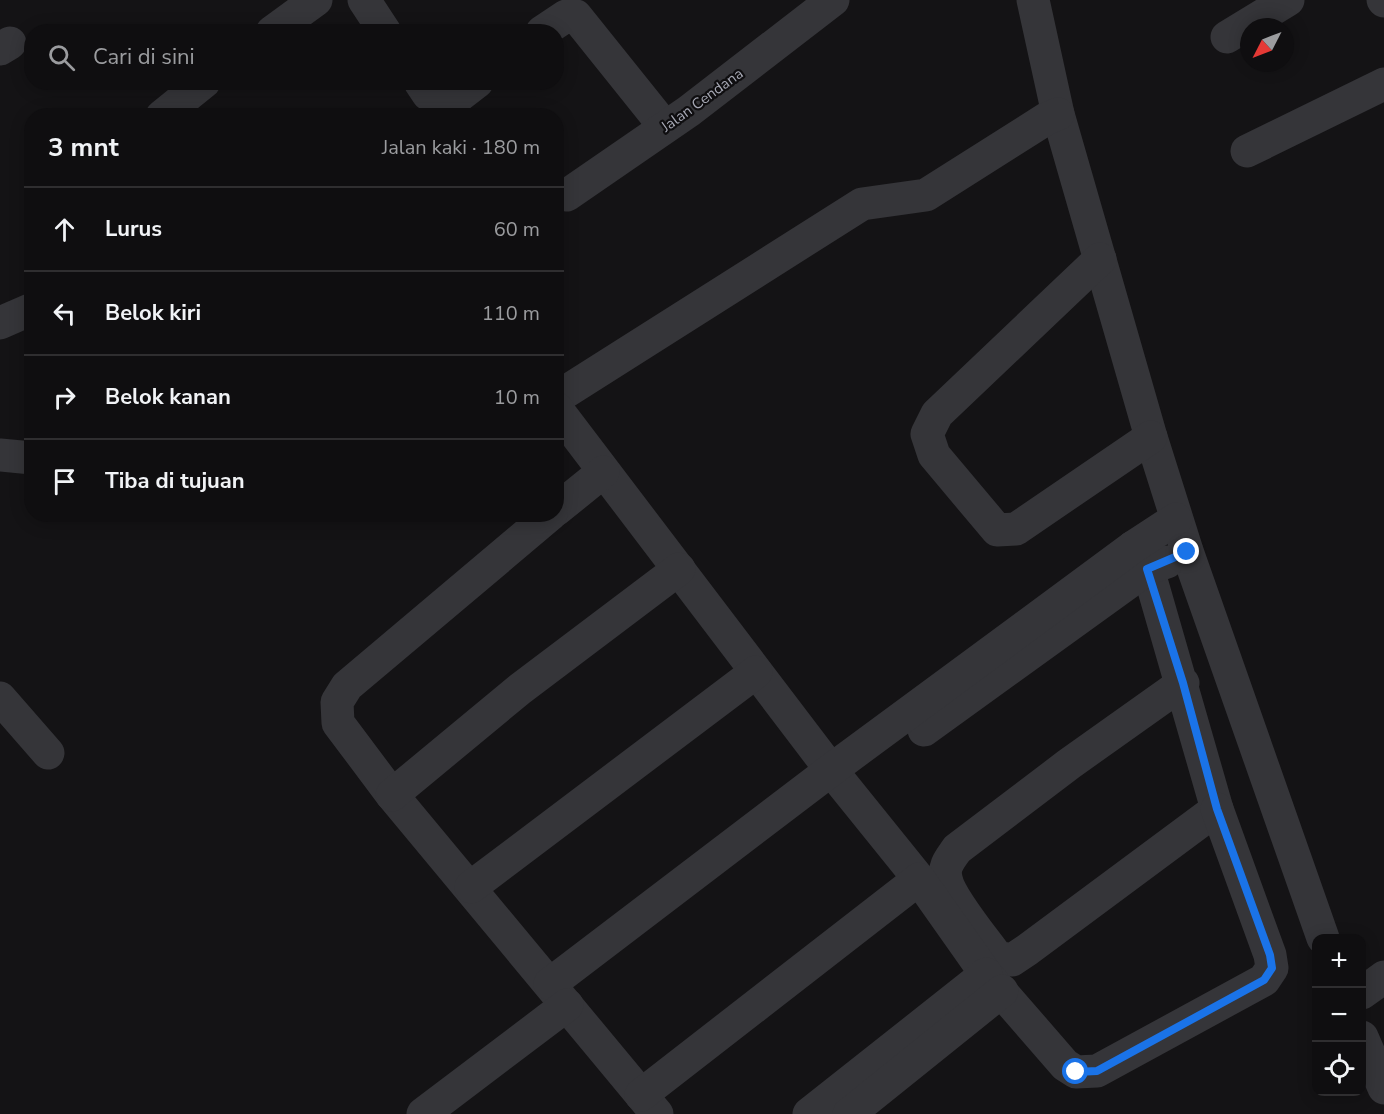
<!DOCTYPE html>
<html lang="id">
<meta charset="utf-8">
<style>
:root{--surface:#0f0e10;--page:#181719;--text:#f1f3f6;--muted:#9b9c9f;--line:#2f2e30}
body{margin:0;font-family:"Nunito Sans",sans-serif;background:var(--page);color:var(--text)}
.controls{position:absolute;right:18px;bottom:18px;display:grid;overflow:hidden;border-radius:12px;box-shadow:0 3px 15px #0003}
.controls button{width:54px;height:54px;display:grid;place-items:center;padding:0;border:0;border-bottom:2px solid var(--line);background:var(--surface);color:var(--text);font:30px sans-serif}
.compass{position:absolute;left:1240px;top:18px;width:54px;height:54px;border-radius:50%;background:var(--surface);box-shadow:0 3px 15px #0003;rotate:228deg}
.stop{position:absolute;width:18px;height:18px;margin:-14px;border:4px solid #1a73e8;border-radius:50%;background:#fff}
.stop.end{background:#1a73e8;border-color:#fff;box-shadow:0 2px 6px #0008}
.list{margin:0;padding:0;list-style:none}
h2{display:flex;justify-content:space-between;align-items:center;height:78px;margin:0;padding:0 24px;font-size:26px}
h2 small{font-size:20px;font-weight:400;color:var(--muted)}
.list li{display:grid;grid-template-columns:39px 1fr auto;gap:18px;align-items:center;box-sizing:border-box;height:84px;padding:0 24px;border-top:2px solid var(--line)}
.list b{display:block;font-size:22px;white-space:nowrap}
.list em{font-size:20px;font-style:normal;color:var(--muted)}
.icon{flex:none;width:33px;height:33px;fill:none;stroke:currentColor;stroke-width:2;stroke-linecap:round;stroke-linejoin:round}
.map{position:relative;flex:none;width:1384px;height:1114px;overflow:hidden}
.search{position:absolute;background:var(--surface);box-shadow:0 3px 15px #0003;left:24px;top:24px;width:540px;height:66px;display:flex;align-items:center;gap:15px;box-sizing:border-box;padding:0 21px;border-radius:24px;color:var(--muted);font-size:22px}
.panel{position:absolute;background:var(--surface);box-shadow:0 3px 15px #0003;left:24px;top:108px;width:540px;height:414px;border-radius:24px}
.map>svg:first-child{display:block}
.lines{fill:none;stroke-linecap:round;stroke-linejoin:round}
.minor{stroke:#353539;stroke-width:33}
.route{stroke:#1a73e8;stroke-width:8}
.labels{text-anchor:middle;stroke-width:4.5;stroke-linejoin:round;paint-order:stroke}
.street-label{font-size:15px;fill:#a6a8b4;stroke:#0f0e10}
</style>
<div class="map">
<svg width="1384" height="1114" viewBox="0 0 1384 1114">
<rect width="100%" height="100%" fill="#141315"/>
<g class="lines">
<g class="minor">
<polyline points="364,0 385,32"/>
<polyline points="1033,0 1058,114 1151,437 1187,551 1323,938"/>
<polyline points="1383,0 1384,1"/>
<polyline points="272,32 316,0"/>
<polyline points="542,32 566,16 576,16 665,127"/>
<polyline points="1227,37 1288,0"/>
<polyline points="0,49 10,43"/>
<polyline points="420,82 428,94 442,104 455,99 477,82"/>
<polyline points="162,116 204,82"/>
<polyline points="1247,151 1384,84"/>
<polyline points="567,195 689,111 833,0"/>
<polyline points="1100,259 937,414 927,434 934,455 997,530 1016,529 1151,437"/>
<polyline points="0,323 32,309"/>
<polyline points="556,398 862,204 926,195 1046,119 1058,114"/>
<polyline points="556,408 831,770 919,879"/>
<polyline points="0,455 32,458"/>
<polyline points="556,510 603,472"/>
<polyline points="551,514 347,686 337,702 338,723 392,795 657,1114"/>
<path d="M1133,547L1152,583L1217,809L1027,950L1012,960L997,957C985,940 949,897 946,878C943,866 951,858 957,849L1069,764L1183,683"/>
<polyline points="0,698 48,753"/>
<polyline points="924,730 1147,569 1167,562"/>
<polyline points="392,795 520,689 679,569"/>
<polyline points="471,887 756,672"/>
<polyline points="550,984 831,770 1133,547 1176,519"/>
<polyline points="1362,993 1384,977"/>
<polyline points="1362,1037 1384,1088"/>
<polyline points="641,1095 919,879 986,974 1065,1065 1076,1072 1097,1071 1264,980 1272,968 1270,955 1217,809"/>
<polyline points="423,1114 567,1005"/>
<polyline points="809,1114 986,974"/>
<polyline points="849,1114 1002,991"/>
</g>
</g>
<g class="lines">
<polyline class="route" points="1076,1072 1097,1071 1264,980 1272,968 1270,955 1217,809 1183,683 1147,569 1187,552"/>
</g>
<g class="labels">
<g class="street-label">
<text transform="translate(702 100) rotate(-36)" y="5">Jalan Cendana</text>
</g>
</g>
</svg>
<div class="controls">
<button>+</button>
<button>−</button>
<button><svg class="icon" aria-label="locate" viewBox="0 0 24 24"><circle cx="12" cy="12" r="6"/><path d="M12 2v4M12 18v4M2 12h4M18 12h4"/></svg></button>
</div>
<svg class="compass" viewBox="-18 -18 36 36"><path d="M0-13l5 13h-10z" fill="#e53935"/><path d="M0 13l5-13h-10z" fill="#9b9c9f"/></svg>
<div class="stop" style="left:1076px;top:1072px"></div>
<div class="stop end" style="left:1187px;top:552px"></div>
<div class="search"><svg class="icon" aria-label="search" viewBox="0 0 24 24"><circle cx="10" cy="10" r="6"/><path d="M15 15l6 6"/></svg>Cari di sini</div>
<section class="panel">
<h2>3 mnt<small>Jalan kaki · 180 m</small></h2>
<ul class="list">
<li><svg class="icon" aria-label="ahead" viewBox="0 0 24 24"><path d="M12 20V5M6 11l6-6 6 6"/></svg><div><b>Lurus</b></div><em>60 m</em></li>
<li><svg class="icon" aria-label="left" viewBox="0 0 24 24"><path d="M17 20v-9H6M10 6l-5 5 5 5"/></svg><div><b>Belok kiri</b></div><em>110 m</em></li>
<li><svg class="icon" aria-label="right" viewBox="0 0 24 24"><path d="M7 20v-9h11M14 6l5 5-5 5"/></svg><div><b>Belok kanan</b></div><em>10 m</em></li>
<li><svg class="icon" aria-label="arrive" viewBox="0 0 24 24"><path d="M6 21V4h12l-3 4 3 4H6"/></svg><div><b>Tiba di tujuan</b></div></li>
</ul>
</section>
</div>
